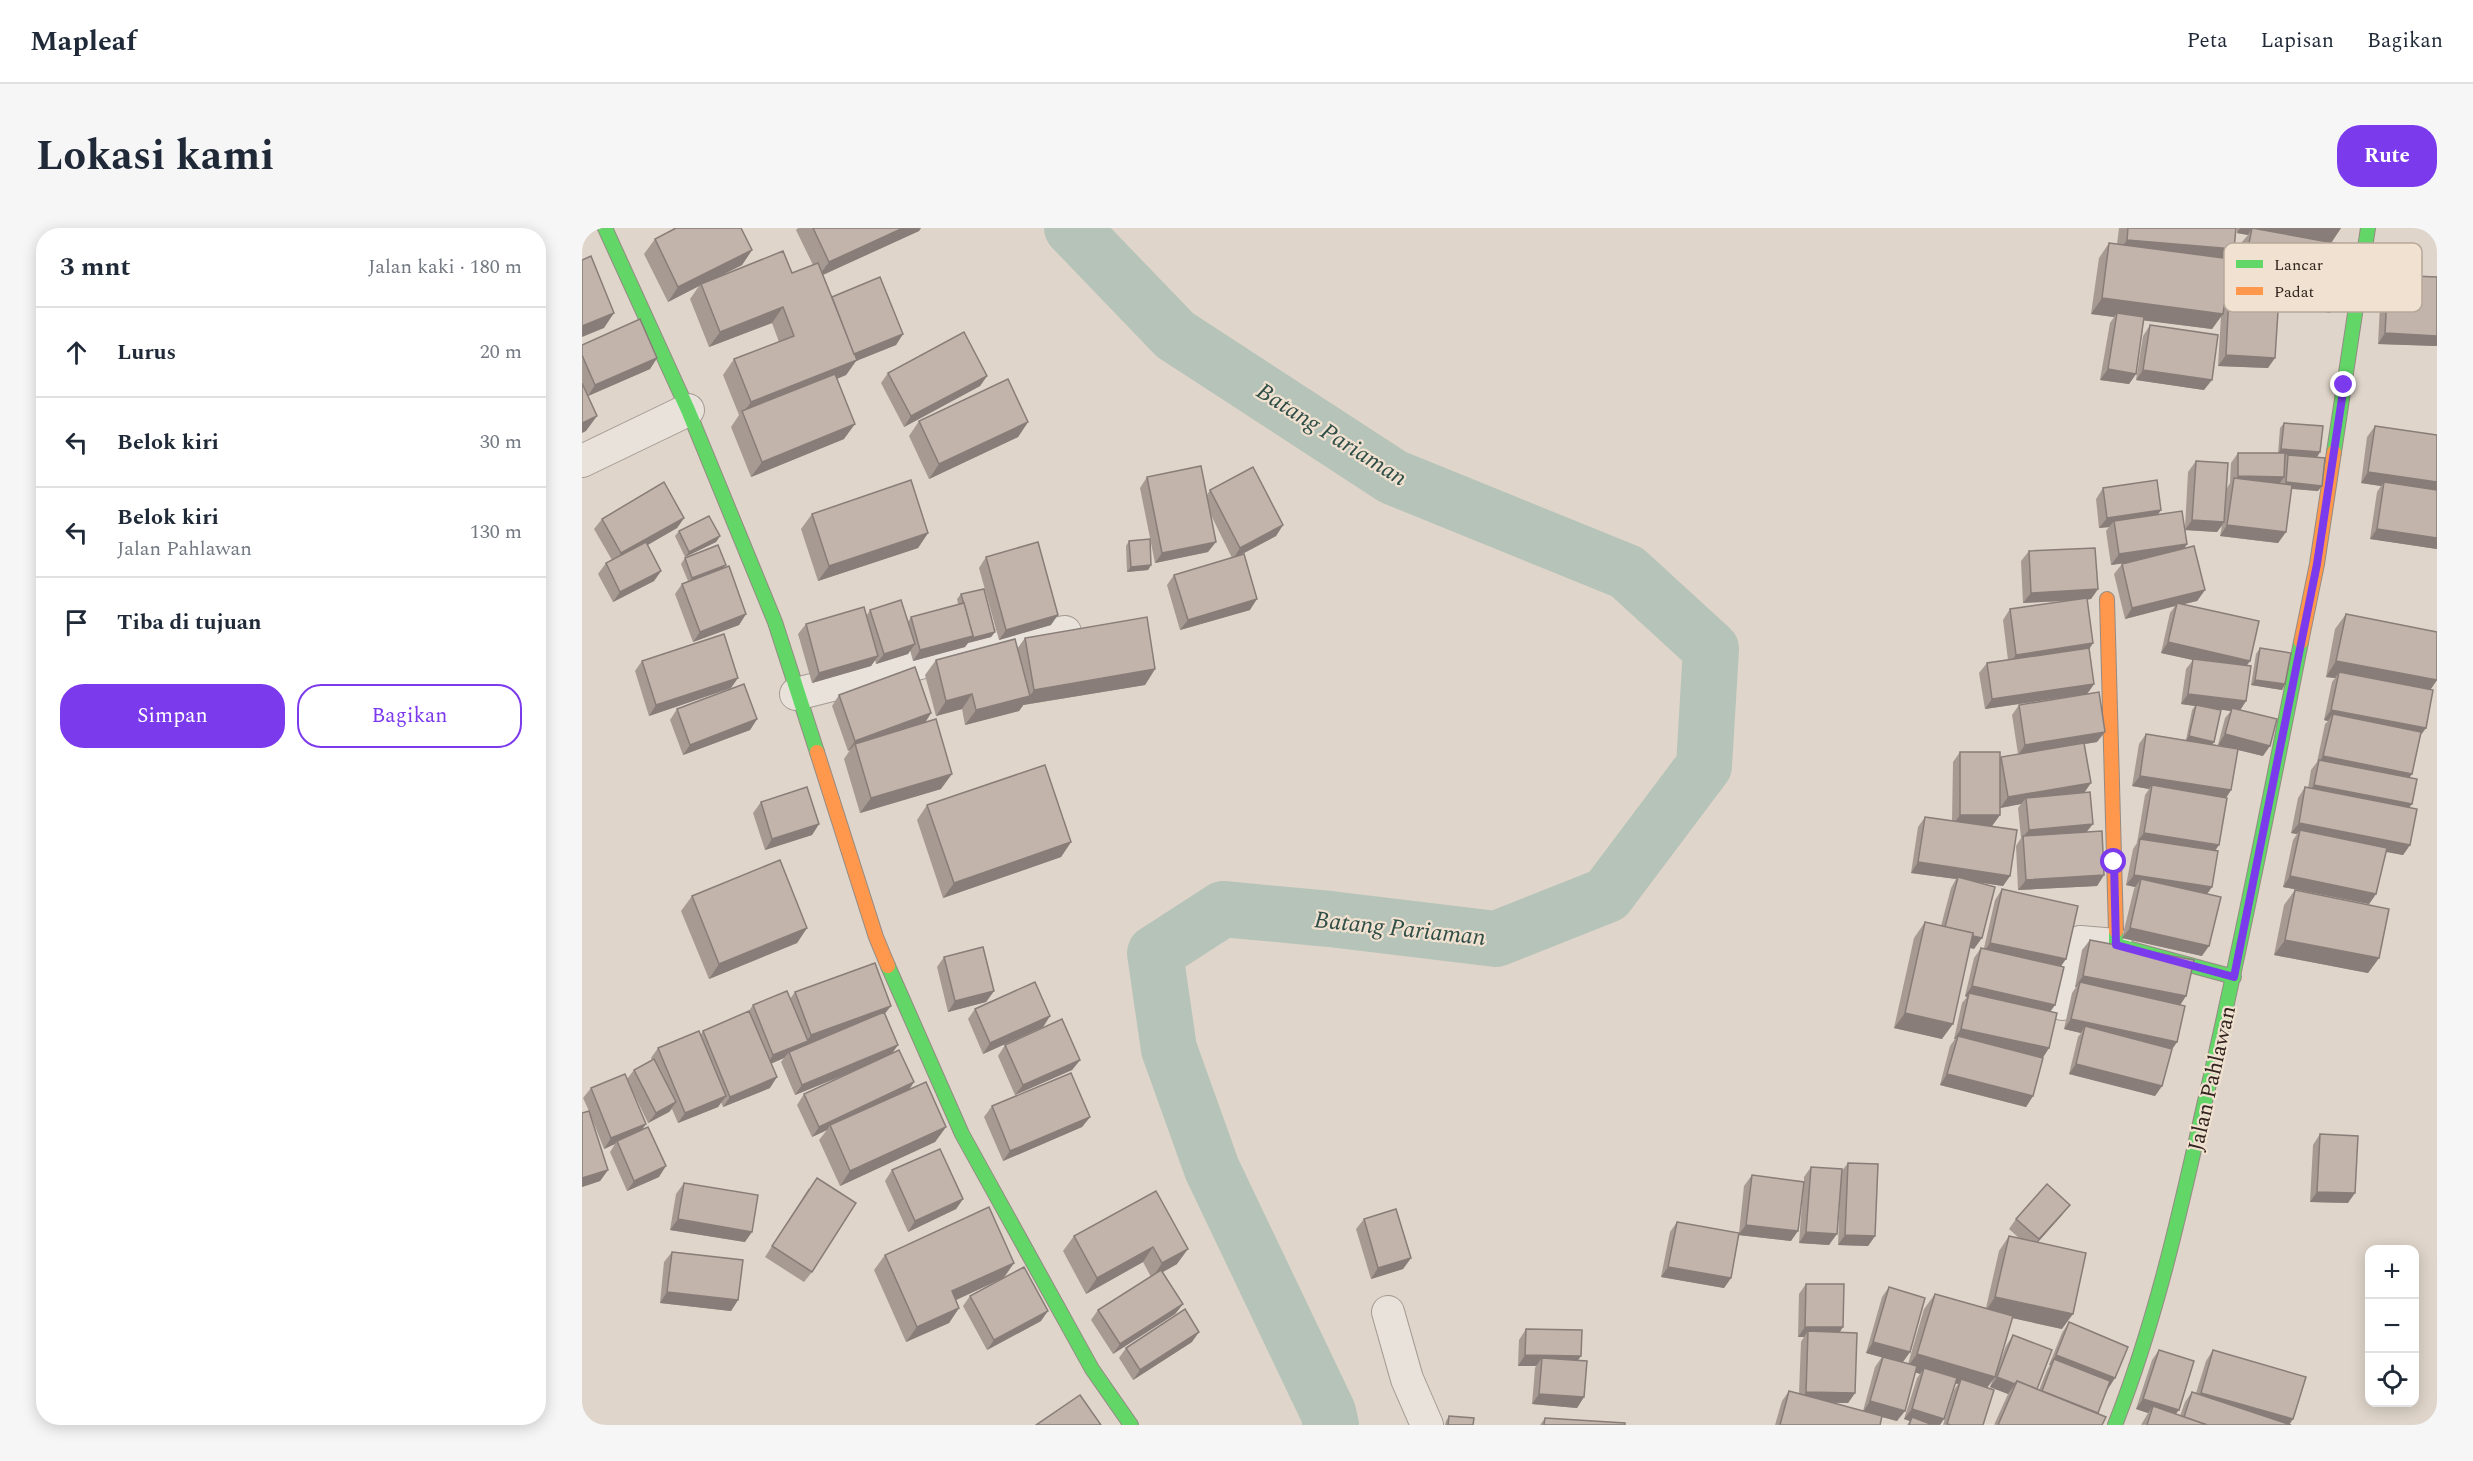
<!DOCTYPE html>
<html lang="id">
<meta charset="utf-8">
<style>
:root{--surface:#fff;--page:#f6f6f7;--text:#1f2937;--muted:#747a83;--line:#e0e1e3;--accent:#7c3aed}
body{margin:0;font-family:Spectral,serif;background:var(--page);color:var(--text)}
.controls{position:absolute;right:18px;bottom:18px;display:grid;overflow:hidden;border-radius:12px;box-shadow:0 3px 15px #0003}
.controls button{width:54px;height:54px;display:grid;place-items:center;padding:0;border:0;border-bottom:2px solid var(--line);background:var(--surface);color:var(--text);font:30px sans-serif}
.stop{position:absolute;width:18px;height:18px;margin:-14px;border:4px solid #7c3aed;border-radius:50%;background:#fff}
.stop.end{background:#7c3aed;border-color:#fff;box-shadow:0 2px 6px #0008}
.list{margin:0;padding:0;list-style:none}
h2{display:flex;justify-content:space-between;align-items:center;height:78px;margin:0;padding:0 24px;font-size:26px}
h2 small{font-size:20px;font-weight:400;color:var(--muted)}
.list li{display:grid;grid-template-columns:39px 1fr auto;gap:18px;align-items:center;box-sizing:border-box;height:90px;padding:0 24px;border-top:2px solid var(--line)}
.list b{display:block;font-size:22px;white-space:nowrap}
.list p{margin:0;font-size:20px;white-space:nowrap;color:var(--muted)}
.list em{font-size:20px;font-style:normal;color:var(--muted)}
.actions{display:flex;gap:12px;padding:18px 24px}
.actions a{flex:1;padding:14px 0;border:2px solid var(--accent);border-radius:24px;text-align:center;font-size:21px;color:var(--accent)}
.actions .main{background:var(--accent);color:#fff}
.icon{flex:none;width:33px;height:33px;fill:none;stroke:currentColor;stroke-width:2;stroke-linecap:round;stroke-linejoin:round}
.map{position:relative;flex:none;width:1855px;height:1197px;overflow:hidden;border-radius:24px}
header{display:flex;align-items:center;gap:36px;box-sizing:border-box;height:84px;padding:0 30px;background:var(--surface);border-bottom:2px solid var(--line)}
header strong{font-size:28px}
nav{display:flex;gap:33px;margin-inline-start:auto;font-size:21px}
.intro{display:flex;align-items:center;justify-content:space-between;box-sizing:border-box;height:144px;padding:0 36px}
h1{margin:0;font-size:42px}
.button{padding:15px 27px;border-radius:24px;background:var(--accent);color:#fff;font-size:21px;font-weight:700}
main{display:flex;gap:36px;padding:0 36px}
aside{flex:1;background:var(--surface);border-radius:24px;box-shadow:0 3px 15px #0003}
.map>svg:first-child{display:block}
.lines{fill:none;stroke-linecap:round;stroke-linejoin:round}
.river{stroke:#b6c3b8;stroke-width:56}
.street-casing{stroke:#a49b94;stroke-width:34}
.fast-casing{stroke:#948b84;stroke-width:16}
.slow-casing{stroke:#948b84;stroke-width:16}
.street{stroke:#e8e2db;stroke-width:32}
.fast{stroke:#63d668;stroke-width:14}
.slow{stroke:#ff974d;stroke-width:14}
.wall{fill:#a79a93;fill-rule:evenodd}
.shaded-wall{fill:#887d78}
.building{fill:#c2b3ab;stroke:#887d78;stroke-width:1.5}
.route{stroke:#7c3aed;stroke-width:8}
.labels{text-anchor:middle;stroke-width:4.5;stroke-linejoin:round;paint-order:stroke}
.street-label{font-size:22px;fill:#31241e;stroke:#f0e1d0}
.water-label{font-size:24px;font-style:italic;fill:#2f4e47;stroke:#f0e1d0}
.key{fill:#f0e1d0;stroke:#b7a89b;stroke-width:1.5}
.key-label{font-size:16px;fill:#31241e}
</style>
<header>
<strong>Mapleaf</strong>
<nav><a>Peta</a><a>Lapisan</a><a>Bagikan</a></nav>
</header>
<div class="intro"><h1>Lokasi kami</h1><a class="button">Rute</a></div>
<main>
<aside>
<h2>3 mnt<small>Jalan kaki · 180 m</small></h2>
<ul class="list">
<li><svg class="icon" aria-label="ahead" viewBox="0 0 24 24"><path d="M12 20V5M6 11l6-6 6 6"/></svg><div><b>Lurus</b></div><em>20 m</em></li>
<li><svg class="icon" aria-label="left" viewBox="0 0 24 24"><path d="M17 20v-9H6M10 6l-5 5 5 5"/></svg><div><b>Belok kiri</b></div><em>30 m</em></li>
<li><svg class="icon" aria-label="left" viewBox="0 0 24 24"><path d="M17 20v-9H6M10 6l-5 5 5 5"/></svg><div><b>Belok kiri</b><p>Jalan Pahlawan</p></div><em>130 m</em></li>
<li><svg class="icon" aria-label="arrive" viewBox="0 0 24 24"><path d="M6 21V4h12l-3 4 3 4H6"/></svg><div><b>Tiba di tujuan</b></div></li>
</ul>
<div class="actions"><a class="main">Simpan</a><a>Bagikan</a></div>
</aside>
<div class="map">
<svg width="1855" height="1197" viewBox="0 0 1855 1197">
<rect width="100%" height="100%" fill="#dfd5ca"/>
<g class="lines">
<polyline class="river" points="490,0 593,107 811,249 1045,344 1129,421 1122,538 1025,667 914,711 748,691 641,681 573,725 587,821 630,941 746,1184 749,1197"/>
<defs>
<g id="street">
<polyline points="0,233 106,182"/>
<polyline points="214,466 354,431 483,404"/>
<polyline points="1480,776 1493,718 1498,714 1534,717"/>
<polyline points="806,1084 825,1151 845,1197"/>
</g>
<g id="fast">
<polyline points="23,0 106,182 193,394 235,524"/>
<polyline points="1752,224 1786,0"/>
<polyline points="1534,703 1534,717 1652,749"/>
<polyline points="306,738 380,906 510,1141 549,1197"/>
<path d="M1533,1197C1573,1095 1597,989 1621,882C1657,727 1688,571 1719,414"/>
</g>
<g id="slow">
<polyline points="1525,371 1534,703"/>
<polyline points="1719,414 1735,336 1752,224"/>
<polyline points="235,524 294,709 306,738"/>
</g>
</defs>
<use href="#street" class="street-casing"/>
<use href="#fast" class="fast-casing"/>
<use href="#slow" class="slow-casing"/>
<use href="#street" class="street"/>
<use href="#fast" class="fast"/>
<use href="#slow" class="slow"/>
</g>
<g class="wall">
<polygon points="91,0 159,0 170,22 160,37 138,48 210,45 231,37 214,2 216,0 339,0 337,3 241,47 250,69 321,106 314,117 274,133 264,147 255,151 262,211 169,249 149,199 157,187 141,147 152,131 197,114 190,95 127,119 108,71 117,58 86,74 62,26 73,11 92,1"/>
<polygon points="1537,0 1654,0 1652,21 1646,30 1643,71 1647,65 1649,65 1659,15 1666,7 1655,5 1655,0 1759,0 1749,15 1748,85 1697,75 1686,140 1636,138 1639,88 1630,101 1562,92 1554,146 1547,156 1518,152 1528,95 1532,89 1509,86 1517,30 1527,15 1535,16"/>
<polygon points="1806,47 1855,49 1855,118 1796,116 1799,57"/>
<polygon points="1568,97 1622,162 1554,152 1561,108"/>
<polygon points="0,117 75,130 68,141 6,168 0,154"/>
<polygon points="306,145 405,148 398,158 322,199 299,155"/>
<polygon points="337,193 446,194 436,209 347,251 327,208"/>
<path d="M1702,195L1738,224L1735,229L1736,263L1709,261L1704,304L1696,315L1638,308L1640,298L1635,304L1603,302L1605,316L1602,321L1623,362L1615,373L1601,376L1665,438L1664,473L1658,482L1681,528L1656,522L1649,562L1644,570L1637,617L1633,623L1630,659L1625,666L1620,728L1540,710L1552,661L1553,659L1544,657L1551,621L1555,615L1563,567L1567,561L1550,558L1557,516L1564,506L1604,512L1610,482L1613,478L1599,476L1604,441L1611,432L1579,425L1588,385L1593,378L1543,391L1532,346L1540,336L1550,334L1529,337L1524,303L1527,299L1517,300L1514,271L1521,260L1579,282L1576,286L1603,300L1606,244L1614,233L1645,260L1648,255L1649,235L1656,225H1696L1698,200ZM1627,480L1649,483L1643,490L1636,517L1644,519L1630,516Z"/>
<polygon points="1793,198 1855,321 1788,311 1795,264 1799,258 1779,255 1785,209"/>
<polygon points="565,249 625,267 628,262 701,297 694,308 655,328 668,382 598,402 585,357 592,347 650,330 629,287 626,324 573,335 558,260"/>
<polygon points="230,286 346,305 336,320 236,353 219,301"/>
<polygon points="102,290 95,300 66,317 79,343 72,353 31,374 16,346 24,335 30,332 12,301 20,291"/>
<polygon points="97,303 138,308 134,314 103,329 93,308"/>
<polygon points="547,313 569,337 566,342 545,344 544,318"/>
<polygon points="1447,323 1516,361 1509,371 1505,372 1511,415 1507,421 1512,456 1505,466 1515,514 1502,516 1502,564 1505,604 1522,647 1515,658 1436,662 1434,618 1439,610 1436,580 1439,576 1418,580 1418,576 1418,587 1410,598 1405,598 1428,648 1421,658 1395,654 1392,721 1388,719 1360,811 1312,800 1332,710 1343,694 1359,698 1369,660 1374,651 1329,645 1336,599 1343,589 1370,593 1371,534 1378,524 1418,530 1436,526 1430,487 1437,477 1477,470 1403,481 1397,445 1405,435 1426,432 1421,392 1428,381 1488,373 1441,375 1439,333"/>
<polygon points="404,329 469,397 417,412 397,340"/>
<polygon points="103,330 142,340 164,386 157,397 111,414 93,366 100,356 106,353 99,336"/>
<polygon points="379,366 413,404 409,409 386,415 383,419 331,433 328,422 326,426 294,436 293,432 289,438 230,455 216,406 224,396 285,387 288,382 326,394 329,389 376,376 375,371"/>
<polygon points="1764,386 1855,452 1848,462 1844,500 1839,507 1830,546 1827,550 1828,617 1821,627 1804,624 1794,666 1787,676 1701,659 1711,612 1715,606 1709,605 1716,570 1723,559 1726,560 1729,542 1735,534 1743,496 1746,493 1742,492 1750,454 1753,450 1744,449 1753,401"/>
<polygon points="443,410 573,441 563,457 441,477 437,483 383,497 380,481 354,488 343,447 354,432 435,421"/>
<polygon points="1678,420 1703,456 1700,462 1669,457 1674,426"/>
<polygon points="60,433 149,460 67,488 53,443"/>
<polygon points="257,467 349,485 343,495 359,561 278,585 262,531 268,522 266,523 250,478"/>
<polygon points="95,481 175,491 168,502 101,527 88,492"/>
<polygon points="179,574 237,596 230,607 183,622 171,585"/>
<polygon points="345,577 489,614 479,629 361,670 335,592"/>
<polygon points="1420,661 1484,731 1479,738 1473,777 1468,783 1467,820 1461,829 1451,868 1444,879 1358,857 1368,818 1373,811 1372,811 1380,775 1385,769 1383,768 1392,730 1399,720 1402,720 1413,672"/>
<polygon points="1713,662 1797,730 1786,745 1692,727 1702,677"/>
<polygon points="110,668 225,700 215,715 127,751 99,683"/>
<polygon points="1508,712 1598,777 1595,814 1589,823 1580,858 1573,868 1487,846 1496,809 1499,805 1482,801 1490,765 1494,759 1493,759 1500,722"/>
<polygon points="362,729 412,763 404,774 366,784 355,739"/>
<polygon points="213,764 303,786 316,817 310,825 332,854 327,861 364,899 353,914 258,958 237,912 245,902 230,909 215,877 222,866 277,841 213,867 199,834 202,830 189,835 188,860 141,879 139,874 136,879 96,895 90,881 87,884 66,895 51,864 59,903 77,949 45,963 28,924 33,916 22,921 9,888 26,942 18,953 0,959 0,885 7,883 1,870 9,860 45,851 52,842 70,832 69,830 76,820 119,806 121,803 166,784 171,777 208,771"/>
<polygon points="393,781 468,788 461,799 401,826 386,791"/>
<polygon points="423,817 498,832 490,842 433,867 416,828"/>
<polygon points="410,878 508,889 500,899 421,933 402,889"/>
<polygon points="1738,906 1766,975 1728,974 1731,917"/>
<polygon points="1266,935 1293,1008 1286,1018 1256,1017 1258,965 1247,1017 1217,1015 1221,961 1209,1013 1157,1007 1149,1050 1142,1060 1079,1049 1088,1004 1095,994 1157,1005 1162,958 1170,947 1222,954 1222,949 1229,939 1259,944"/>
<polygon points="310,942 381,971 374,981 326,1004 303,953"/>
<polygon points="102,955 163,1014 88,1002 94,966"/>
<polygon points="227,960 230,1044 222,1054 183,1029"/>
<polygon points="574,963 595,1036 581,1044 601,1076 593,1086 531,1126 509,1092 516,1082 569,1049 561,1034 504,1066 481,1023 492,1008"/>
<polygon points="1480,987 1456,1014 1480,1101 1430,1090 1416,1139 1424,1118 1431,1107 1455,1161 1457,1162 1465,1142 1468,1137 1467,1137 1480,1105 1487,1094 1526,1161 1515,1186 1520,1197 1412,1197 1426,1166 1408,1159 1411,1151 1405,1160 1401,1197 1361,1197 1372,1162 1376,1156 1373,1155 1358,1197 1325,1197 1328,1193 1322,1191 1335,1150 1338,1146 1333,1144 1315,1193 1300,1189 1298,1197 1193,1197 1200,1173 1207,1163 1217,1165 1219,1114 1222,1109 1216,1109 1217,1066 1224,1056 1261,1099 1258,1104 1273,1165 1266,1175 1252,1175 1281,1183 1293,1139 1300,1129 1284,1125 1300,1069 1307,1059 1328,1124 1321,1134 1326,1136 1342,1081 1353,1066 1404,1080 1417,1023 1427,1008 1437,1010 1427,1001 1434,991"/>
<polygon points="782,991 829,1030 821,1041 789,1051 774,1001"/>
<polygon points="90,1024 156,1072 149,1083 78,1075 82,1034"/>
<polygon points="303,1027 432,1035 422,1050 459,1093 405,1122 381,1078 388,1068 417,1052 374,1072 377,1080 367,1095 324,1114 292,1042"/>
<polygon points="944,1101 996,1132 1002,1169 995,1180 950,1176 953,1140 954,1138 936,1138 937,1112"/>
<polygon points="610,1114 551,1152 537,1130 544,1120"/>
<polygon points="1577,1122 1594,1186 1598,1188 1603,1174 1610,1164 1614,1165 1624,1133 1631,1122 1711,1191 1707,1196 1709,1197 1559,1197 1566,1185 1554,1181 1570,1132"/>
<polygon points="867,1188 891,1197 863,1197 864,1193"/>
<polygon points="963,1190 1043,1197 958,1197"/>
</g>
<g class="shaded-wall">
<polygon points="321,0 339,0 337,3 236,49 247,34"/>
<polygon points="1658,0 1759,0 1749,15 1670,0 1666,7 1655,5"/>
<polygon points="1545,12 1652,21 1642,36 1534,27"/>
<polygon points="170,22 160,37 120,57 119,56 117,58 86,74 96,59"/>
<polygon points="1660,51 1759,70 1748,85 1649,66"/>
<polygon points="1520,70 1641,86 1630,101 1534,89 1535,85 1532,89 1509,86"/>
<polygon points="201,79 190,95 127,119 138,104"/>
<polygon points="32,85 22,100 0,109 0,98"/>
<polygon points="1803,105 1855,108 1855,118 1796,116"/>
<polygon points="321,106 314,117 274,133 264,147 162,188 161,185 169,174 272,126"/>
<polygon points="1644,127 1693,130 1686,140 1636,138"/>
<polygon points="75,130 68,141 6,168 13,157"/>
<polygon points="1526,141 1554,146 1547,156 1518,152"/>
<polygon points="1561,142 1630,152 1622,162 1554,152"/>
<polygon points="405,148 398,158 322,199 329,188"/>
<polygon points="15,188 4,203 0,205 0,195"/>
<polygon points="446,194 436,209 347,251 357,236"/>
<polygon points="273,196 262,211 169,249 180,234"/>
<polygon points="1699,221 1738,224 1735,229 1696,226"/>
<polygon points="1786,244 1855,254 1855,266 1802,254 1799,258 1779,255"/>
<polygon points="1656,248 1702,249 1695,259 1651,254"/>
<polygon points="1704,254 1740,258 1736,263 1700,260"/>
<polygon points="1579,282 1572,292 1532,293 1527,299 1517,300 1525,290"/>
<polygon points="102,290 95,300 32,336 39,325"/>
<polygon points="1610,292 1642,294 1635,304 1603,302"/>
<polygon points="701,297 694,308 651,331 658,320"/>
<polygon points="1645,297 1704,304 1696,315 1638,308"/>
<polygon points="1795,301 1855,310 1855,321 1788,311"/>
<polygon points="346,305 336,320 236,353 247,338"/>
<polygon points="138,308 134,314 103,329 107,324"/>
<polygon points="634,314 626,324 573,335 580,325"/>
<polygon points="1605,316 1598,327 1529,337 1537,326"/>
<polygon points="144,337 140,342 107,356 110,350"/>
<polygon points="569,337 566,342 545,344 549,339"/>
<polygon points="79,343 72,353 31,374 38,364"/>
<polygon points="1516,361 1509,371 1441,375 1449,365"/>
<polygon points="1623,362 1615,373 1594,378 1595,375 1593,378 1543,391 1550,380"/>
<polygon points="675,371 668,382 598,402 606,392"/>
<polygon points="164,386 157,397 111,414 118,404"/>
<polygon points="476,387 469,397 417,412 424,402"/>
<polygon points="413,404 409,409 386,415 390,410"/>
<polygon points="391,408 383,419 331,433 338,422"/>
<polygon points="1586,414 1668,433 1661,443 1579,425"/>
<polygon points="1511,415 1504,426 1426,437 1434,427"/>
<polygon points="333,416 326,426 294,436 302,426"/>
<polygon points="296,428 289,438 230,455 237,445"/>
<polygon points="1754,433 1855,452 1844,468 1757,444 1753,450 1744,449"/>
<polygon points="573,441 563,457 441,477 452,462"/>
<polygon points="156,450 149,460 67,488 74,477"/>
<polygon points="1673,452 1703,456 1700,462 1669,457"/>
<polygon points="1512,456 1505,466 1403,481 1410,471"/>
<polygon points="390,466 380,481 354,488 364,473"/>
<polygon points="1606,466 1664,473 1657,484 1650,480 1649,483 1599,476"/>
<polygon points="448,468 437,483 383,497 394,482"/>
<polygon points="1749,482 1844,500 1836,510 1751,486 1746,493 1742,492"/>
<polygon points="349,485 342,496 273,516 268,522 266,523 273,513"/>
<polygon points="175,491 168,502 101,527 108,517"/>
<polygon points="1523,504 1515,514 1436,527 1443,517"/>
<polygon points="1643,506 1688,518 1681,528 1636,517"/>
<polygon points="1607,508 1632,514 1629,519 1603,513"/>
<polygon points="1741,528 1830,546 1823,556 1736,536"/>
<polygon points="370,546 359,561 278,585 289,570"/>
<polygon points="1558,548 1649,562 1642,573 1570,557 1567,561 1550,558"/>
<polygon points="1509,555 1502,565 1444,570 1439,576 1418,580 1426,569"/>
<polygon points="1732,557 1830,576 1822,587 1724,567"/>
<polygon points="1378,587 1418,587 1410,598 1370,598"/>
<polygon points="1717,595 1828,617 1821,627 1717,607 1718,602 1715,606 1709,605"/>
<polygon points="237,596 230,607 183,622 190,611"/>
<polygon points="1511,596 1503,606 1441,609 1447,602"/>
<polygon points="1562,605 1637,617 1629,628 1558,611 1554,615"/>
<polygon points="489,614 479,629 361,670 372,655"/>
<polygon points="1336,634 1428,648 1421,658 1375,651 1376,649 1374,651 1329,645"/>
<polygon points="1522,647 1515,658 1436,662 1444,652"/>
<polygon points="1552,647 1630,659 1622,670 1559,651 1553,659 1544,657"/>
<polygon points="1708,648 1794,666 1787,676 1701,659"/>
<polygon points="225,700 215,715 127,751 137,736"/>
<polygon points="1548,700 1627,718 1620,728 1540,710"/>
<polygon points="1363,701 1400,710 1392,721 1355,711"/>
<polygon points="1703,712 1797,730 1786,745 1692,727"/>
<polygon points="1408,715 1484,731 1477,741 1401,725"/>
<polygon points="1501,748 1604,768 1597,779 1498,754 1494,759 1493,759"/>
<polygon points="1390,758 1473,777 1466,787 1387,765 1385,769 1383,768"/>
<polygon points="412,763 404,774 366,784 373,773"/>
<polygon points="309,778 301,788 207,824 202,830 184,838 191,827 224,814 229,807"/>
<polygon points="1323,785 1371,796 1360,811 1312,800"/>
<polygon points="468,788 461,799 401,826 408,815"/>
<polygon points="1489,791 1595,814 1588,824 1503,798 1499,805 1482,801"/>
<polygon points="1379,801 1467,820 1460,831 1376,808 1373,811 1372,811"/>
<polygon points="316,817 308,828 213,867 220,857"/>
<polygon points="498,832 490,842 433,867 441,857"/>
<polygon points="1494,836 1580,858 1573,868 1487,846"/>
<polygon points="1365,846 1451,868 1444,879 1358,857"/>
<polygon points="195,849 188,860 141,879 148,869"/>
<polygon points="332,854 325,865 248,897 245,902 230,909 237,899"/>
<polygon points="144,868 136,879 96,895 103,885"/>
<polygon points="94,874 87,884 66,895 74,885"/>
<polygon points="508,889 500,899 421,933 428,923"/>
<polygon points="64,896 57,906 35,913 33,916 22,921 29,910"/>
<polygon points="364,899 353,914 258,958 268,943"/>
<polygon points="84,938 77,949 45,963 52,953"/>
<polygon points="26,942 18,953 0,959 0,950"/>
<polygon points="1735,964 1773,965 1766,975 1728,974"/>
<polygon points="381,971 374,981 326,1004 333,993"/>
<polygon points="1488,977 1480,987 1449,1022 1457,1011"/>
<polygon points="96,991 170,1004 163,1014 88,1002"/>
<polygon points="1164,997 1216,1003 1209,1013 1156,1007"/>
<polygon points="1224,1004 1255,1006 1247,1017 1217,1015"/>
<polygon points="1263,1007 1293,1008 1286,1018 1256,1017"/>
<polygon points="571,1019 561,1034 504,1066 515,1050"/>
<polygon points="606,1021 595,1036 570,1050 580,1035"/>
<polygon points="829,1030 821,1041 789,1051 796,1040"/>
<polygon points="432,1035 421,1050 359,1079 370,1063"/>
<polygon points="1086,1039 1149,1050 1142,1060 1079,1049"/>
<polygon points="85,1064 156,1072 149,1083 78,1075"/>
<polygon points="1413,1069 1491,1086 1480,1101 1403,1084"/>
<polygon points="601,1076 593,1086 531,1126 538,1116"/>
<polygon points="377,1080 367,1095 324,1114 335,1099"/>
<polygon points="466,1083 459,1093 405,1122 412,1112"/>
<polygon points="1223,1099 1261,1099 1254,1109 1226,1103 1222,1109 1216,1109"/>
<polygon points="617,1104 610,1114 551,1152 558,1142"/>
<polygon points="1291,1114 1328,1124 1320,1135 1284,1125"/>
<polygon points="1335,1126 1413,1149 1402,1164 1379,1151 1376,1156 1340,1146 1342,1140 1338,1146 1324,1141"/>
<polygon points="943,1127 999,1128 992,1138 960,1130 954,1138 936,1138"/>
<polygon points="1474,1127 1533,1150 1526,1161 1472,1131 1468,1137 1467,1137"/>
<polygon points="1415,1149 1433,1156 1426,1166 1408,1159"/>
<polygon points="1460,1163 1516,1185 1508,1195"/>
<polygon points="1224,1164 1273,1165 1266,1175 1217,1174"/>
<polygon points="1619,1165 1711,1191 1707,1197 1612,1175"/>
<polygon points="957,1166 1002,1169 995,1180 950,1176"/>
<polygon points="1561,1171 1597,1182 1589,1192 1571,1178 1566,1185 1554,1181"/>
<polygon points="1288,1173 1323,1183 1315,1193 1281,1184"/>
<polygon points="1330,1181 1362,1191 1358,1197 1341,1197 1330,1189 1328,1193 1322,1191"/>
</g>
<g class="building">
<polygon points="94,0 159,0 170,22 96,59 73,11"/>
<polygon points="231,0 321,0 247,34"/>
<polygon points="1546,0 1654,0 1652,21 1545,12"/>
<polygon points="1670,0 1768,18 1759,70 1660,51"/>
<polygon points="1527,15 1649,31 1641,86 1520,70"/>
<polygon points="201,23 210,45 236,35 275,132 169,174 152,131 212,108 201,79 138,104 119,56"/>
<polygon points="9,28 32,85 0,98 0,32"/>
<polygon points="1806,47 1855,49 1855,108 1803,105"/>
<polygon points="298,49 321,106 272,126 250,69"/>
<polygon points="1647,65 1697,68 1693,130 1644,127"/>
<polygon points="1535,85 1562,89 1554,146 1526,141"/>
<polygon points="58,91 75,130 13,157 0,127 0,117"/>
<polygon points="1568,97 1636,107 1630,152 1561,142"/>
<polygon points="382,104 405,148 329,188 306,145"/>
<polygon points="253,146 273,196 180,234 160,183"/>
<polygon points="426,151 446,194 357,236 337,193"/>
<polygon points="0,155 15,188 0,195"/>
<polygon points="1702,195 1741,198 1738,224 1699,221"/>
<polygon points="1793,198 1855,207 1855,254 1786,244"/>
<polygon points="1656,225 1703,225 1702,249 1656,248"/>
<polygon points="1706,227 1743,230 1740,258 1704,254"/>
<polygon points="1614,233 1646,235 1642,294 1610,292"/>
<polygon points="619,238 634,314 580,325 565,249"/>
<polygon points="671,239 701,297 658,320 628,262"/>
<polygon points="1652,250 1710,257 1704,304 1645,297"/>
<polygon points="329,252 346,305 247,338 230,286"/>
<polygon points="1575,252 1579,282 1525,290 1521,260"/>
<polygon points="82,254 102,290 39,325 20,291"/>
<polygon points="1802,254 1855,262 1855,310 1795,301"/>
<polygon points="1600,283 1605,316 1537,326 1532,293"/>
<polygon points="127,288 138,308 107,324 97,303"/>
<polygon points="568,311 569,337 549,339 547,313"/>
<polygon points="64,314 79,343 38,364 24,335"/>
<polygon points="456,314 476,387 424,402 404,329"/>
<polygon points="136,317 144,337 110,350 103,330"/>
<polygon points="1612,318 1623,362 1550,380 1540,336"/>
<polygon points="1513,320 1516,361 1449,365 1447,323"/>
<polygon points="662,326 675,371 606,392 592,347"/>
<polygon points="147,338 164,386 118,404 100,356"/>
<polygon points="402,361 413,404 390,410 390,408 391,408 379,366"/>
<polygon points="1505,370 1511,415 1434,427 1428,381"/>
<polygon points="319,372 333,416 302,426 288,382"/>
<polygon points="382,375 391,408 338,422 329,389"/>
<polygon points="1595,375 1677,393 1668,433 1586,414"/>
<polygon points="282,379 296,428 237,445 224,396"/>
<polygon points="1764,386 1855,404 1855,452 1754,433"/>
<polygon points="565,389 573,441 452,462 443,410"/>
<polygon points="142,406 156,450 74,477 60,433"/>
<polygon points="433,411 448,468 394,482 390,466 364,473 354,432"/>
<polygon points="1507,420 1512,456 1410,471 1405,435"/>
<polygon points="1678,420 1709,425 1703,456 1673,452"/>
<polygon points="1611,431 1669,438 1664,473 1606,466"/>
<polygon points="333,439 349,485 273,513 257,467"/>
<polygon points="1757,444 1851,462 1844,500 1749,482"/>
<polygon points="162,456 175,491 108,517 95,481"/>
<polygon points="1517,464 1523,504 1443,517 1437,477"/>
<polygon points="1614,477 1639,482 1632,514 1607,508"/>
<polygon points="1650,480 1695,491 1688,518 1643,506"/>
<polygon points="1751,486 1839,504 1830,546 1741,528"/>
<polygon points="354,491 370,546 289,570 273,516"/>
<polygon points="1564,506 1656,521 1649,562 1558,548"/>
<polygon points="1502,515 1509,555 1426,569 1419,529"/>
<rect x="1378" y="524" width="40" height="63"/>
<polygon points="1737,532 1835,551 1830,576 1732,557"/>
<polygon points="463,537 489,614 372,655 345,577"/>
<polygon points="1570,557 1645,570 1637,617 1562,605"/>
<polygon points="225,559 237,596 190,611 179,574"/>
<polygon points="1723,559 1835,581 1828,617 1717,595"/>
<polygon points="1508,564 1511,596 1447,602 1444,570"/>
<polygon points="1343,589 1435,602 1428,648 1336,634"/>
<polygon points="1718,602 1805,620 1794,666 1708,648"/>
<polygon points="1520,603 1522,647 1444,652 1441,608"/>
<polygon points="1558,611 1636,623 1630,659 1552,647"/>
<polygon points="198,632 225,700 137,736 110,668"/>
<polygon points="1376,649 1413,659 1400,710 1391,708 1391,705 1363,699"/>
<polygon points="1559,651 1639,669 1627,718 1548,700"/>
<polygon points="1420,661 1496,678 1484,731 1408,715"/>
<polygon points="1713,662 1807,681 1797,730 1703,712"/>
<polygon points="1343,694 1391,705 1371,796 1323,785"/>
<polygon points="1508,712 1612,732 1604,768 1501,748"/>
<polygon points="401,719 412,763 373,773 362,729"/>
<polygon points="1399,720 1482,739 1473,777 1390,758"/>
<polygon points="293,735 309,778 229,807 213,764"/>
<polygon points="453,754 468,788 408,815 393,781"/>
<polygon points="1498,754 1603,778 1595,814 1489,791"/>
<polygon points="205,763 226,813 191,827 171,777"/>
<polygon points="1387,765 1475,785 1467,820 1379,801"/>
<polygon points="167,783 195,849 148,869 121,803"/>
<polygon points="302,784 316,817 220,857 207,824"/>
<polygon points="480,791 498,832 441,857 423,817"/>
<polygon points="1503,798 1590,821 1580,858 1494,836"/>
<polygon points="117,803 144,868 103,885 76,820"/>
<polygon points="1376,808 1461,830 1451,868 1365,846"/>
<polygon points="317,822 332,854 237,899 222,866"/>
<polygon points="72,831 94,874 74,885 52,842"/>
<polygon points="489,845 508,889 428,923 410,878"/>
<polygon points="43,846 64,896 29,910 9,860"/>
<polygon points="344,854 364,899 268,943 248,897"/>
<polygon points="7,883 26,942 0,950 0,885"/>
<polygon points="66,899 84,938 52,953 35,913"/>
<polygon points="1738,906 1776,908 1773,965 1735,964"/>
<polygon points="358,921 381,971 333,993 310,942"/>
<polygon points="1266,935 1296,936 1293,1008 1263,1007"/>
<polygon points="1229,939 1260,941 1255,1006 1224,1004"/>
<polygon points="1170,947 1222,954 1216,1003 1164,997"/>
<polygon points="235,950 274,975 230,1044 190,1018"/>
<polygon points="102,955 176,967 170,1004 96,991"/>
<polygon points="1465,956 1488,977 1457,1011 1434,991"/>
<polygon points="574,963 606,1021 580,1035 571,1019 515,1050 492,1008"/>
<polygon points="407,979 432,1035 370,1063 377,1080 335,1099 303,1027"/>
<polygon points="814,981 829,1030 796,1040 782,991"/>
<polygon points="1095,994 1157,1005 1149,1050 1086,1039"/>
<polygon points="1427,1008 1504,1025 1491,1086 1413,1069"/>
<polygon points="90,1024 161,1032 156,1072 85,1064"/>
<polygon points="442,1039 466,1083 412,1112 388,1068"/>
<polygon points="579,1042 601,1076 538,1116 516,1082"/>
<polygon points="1224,1056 1262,1056 1261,1099 1223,1099"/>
<polygon points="1307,1059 1343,1070 1328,1124 1291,1114"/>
<polygon points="1353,1066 1431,1088 1413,1149 1335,1126"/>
<polygon points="603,1081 617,1104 558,1142 544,1120"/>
<polygon points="1487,1094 1546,1119 1533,1150 1474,1127"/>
<polygon points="944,1101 1000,1102 999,1128 943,1127"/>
<polygon points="1226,1103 1275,1105 1273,1165 1224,1164"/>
<polygon points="1431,1107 1470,1122 1455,1161 1435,1153 1433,1156 1415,1149"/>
<polygon points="1577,1122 1612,1133 1597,1182 1561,1171"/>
<polygon points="1631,1122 1724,1149 1711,1191 1619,1165"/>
<polygon points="1301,1129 1335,1138 1323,1183 1288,1173"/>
<polygon points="960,1130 1005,1133 1002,1169 957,1166"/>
<polygon points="1472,1131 1528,1153 1516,1185 1460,1163"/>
<polygon points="1342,1140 1375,1150 1362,1191 1330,1181"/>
<polygon points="1379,1151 1412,1162 1401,1197 1369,1197 1365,1196"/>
<polygon points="1435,1153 1524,1189 1520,1197 1416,1197"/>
<polygon points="1207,1163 1300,1188 1298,1197 1198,1197"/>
<polygon points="1610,1164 1709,1197 1625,1197 1602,1189"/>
<polygon points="498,1167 519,1197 454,1197"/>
<polygon points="1571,1178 1625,1197 1565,1197"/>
<polygon points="867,1188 892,1190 891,1197 866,1197"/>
<polygon points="1330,1189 1351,1197 1327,1197"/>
<polygon points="963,1190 1043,1195 1043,1197 962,1197"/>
</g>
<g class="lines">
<polyline class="route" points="1532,634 1534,717 1652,749 1735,336 1762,157"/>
</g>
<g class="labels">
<g class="street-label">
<text transform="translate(1629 850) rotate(-77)" y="8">Jalan Pahlawan</text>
</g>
<g class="water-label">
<text transform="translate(750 206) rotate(32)" y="8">Batang Pariaman</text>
<text transform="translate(818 700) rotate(6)" y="8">Batang Pariaman</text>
</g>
</g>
<rect x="1642" y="15" width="198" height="69" rx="9" class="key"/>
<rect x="1654" y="32" width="27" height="8" fill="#63d668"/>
<rect x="1654" y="59" width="27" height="8" fill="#ff974d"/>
<g class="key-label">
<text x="1692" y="42">Lancar</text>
<text x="1692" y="69">Padat</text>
</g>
</svg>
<div class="controls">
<button>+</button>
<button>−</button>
<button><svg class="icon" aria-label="locate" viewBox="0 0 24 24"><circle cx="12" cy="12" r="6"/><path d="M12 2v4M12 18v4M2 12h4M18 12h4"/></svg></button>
</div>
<div class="stop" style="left:1532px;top:634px"></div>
<div class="stop end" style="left:1762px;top:157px"></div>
</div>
</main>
